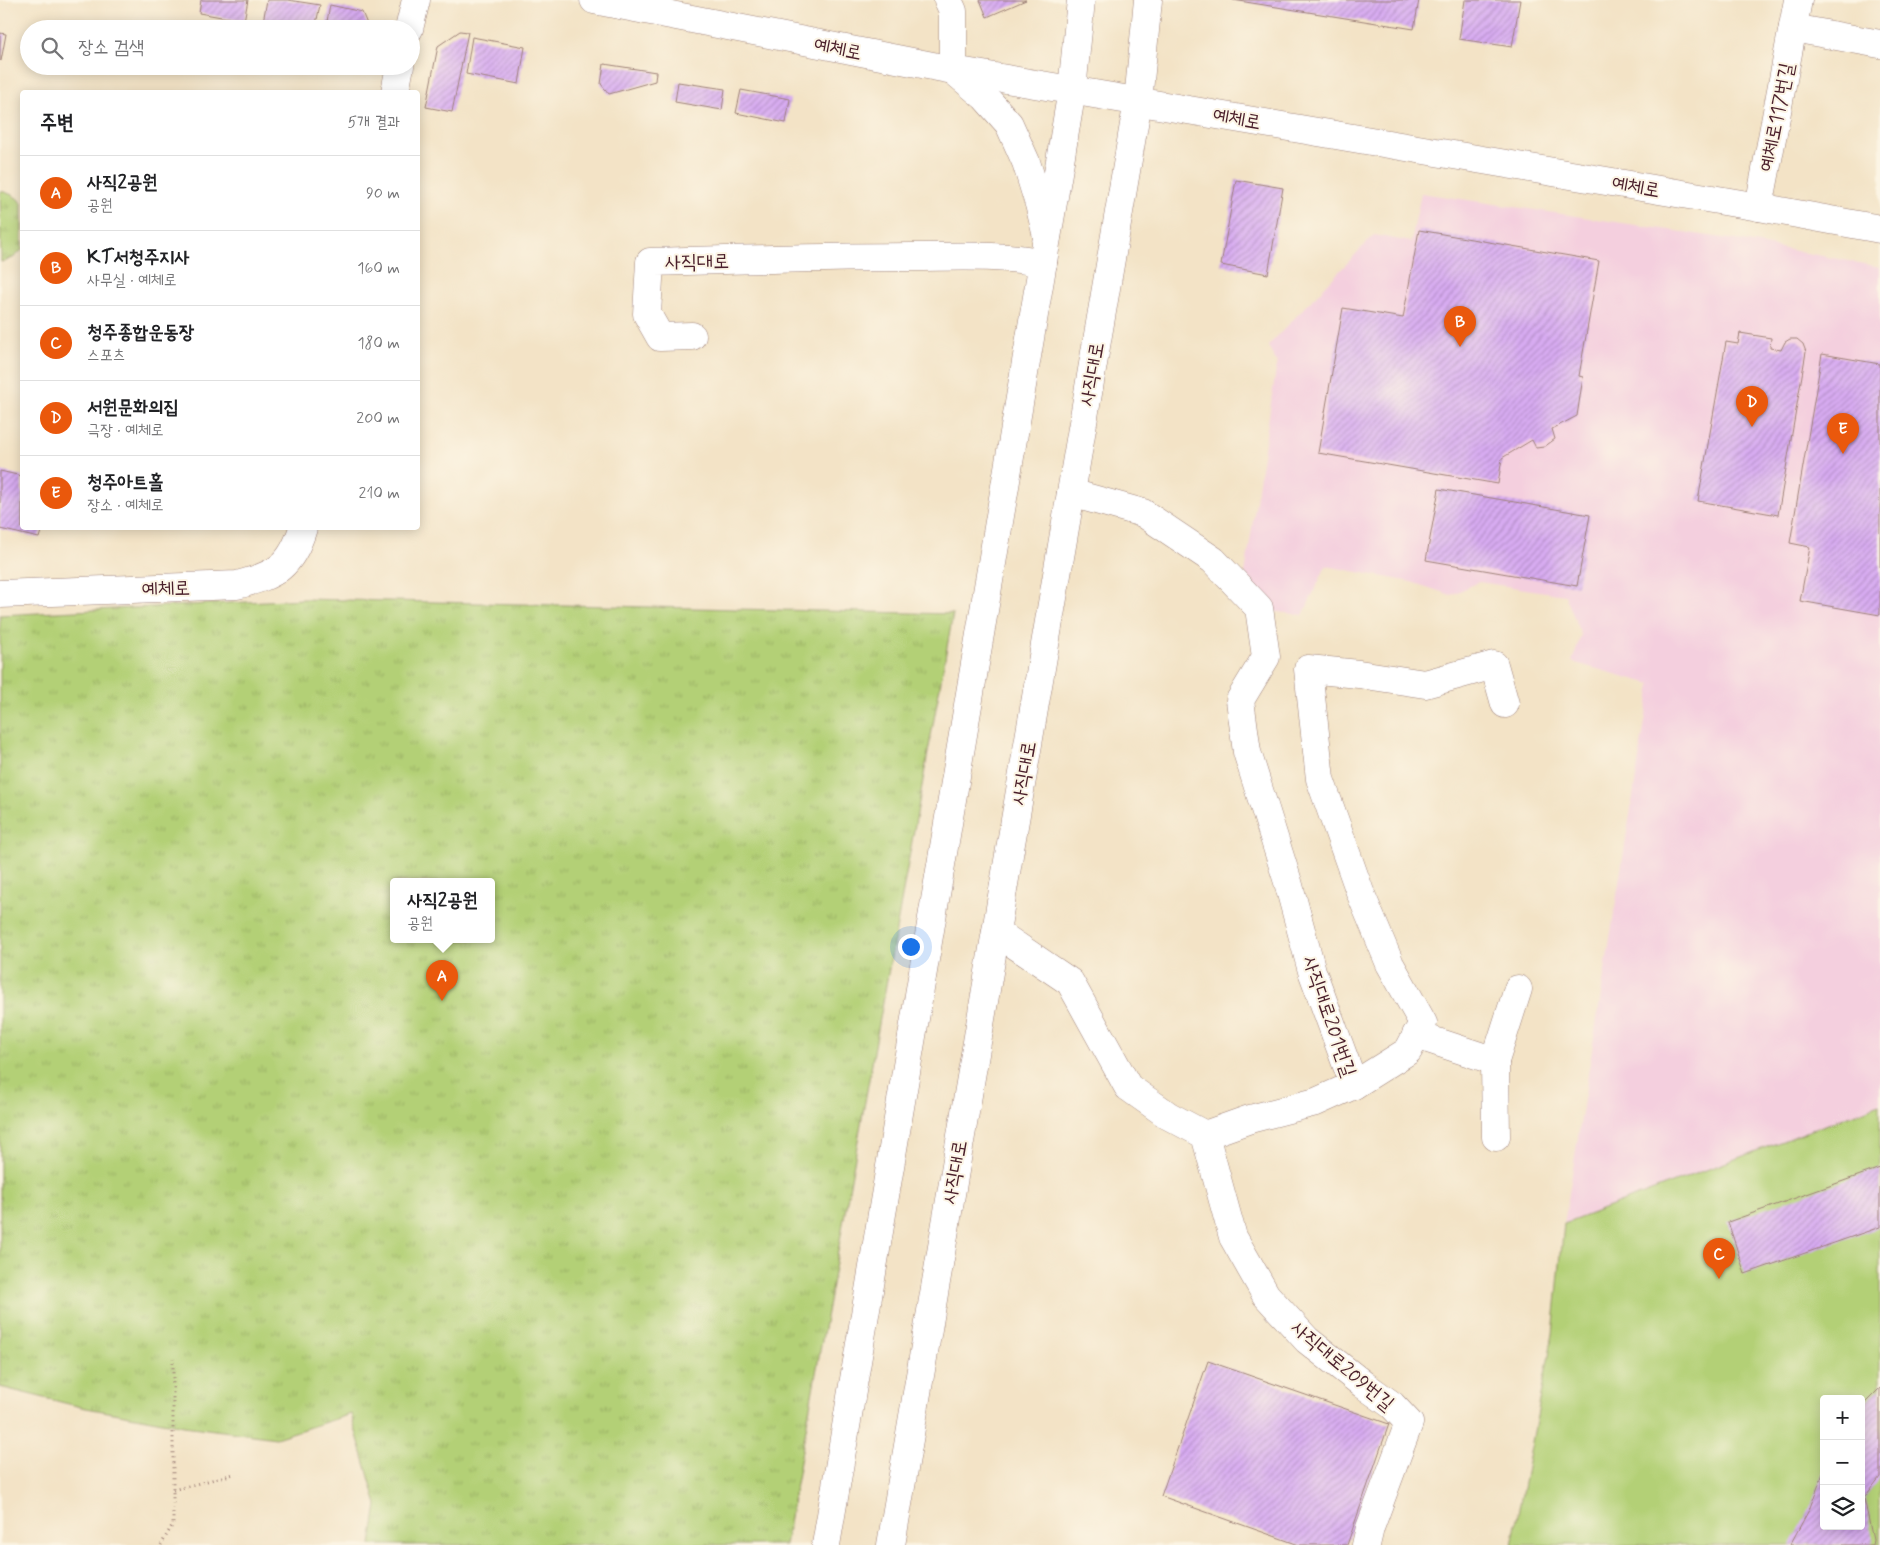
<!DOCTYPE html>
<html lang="ko">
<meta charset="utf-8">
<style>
:root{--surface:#fff;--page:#f6f6f6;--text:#202124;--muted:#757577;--line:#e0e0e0;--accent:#ea580c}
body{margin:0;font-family:Mynerve,"Poor Story",sans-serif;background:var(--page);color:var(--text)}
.controls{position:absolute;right:15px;bottom:15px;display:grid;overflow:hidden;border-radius:5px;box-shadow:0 2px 12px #0003}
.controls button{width:45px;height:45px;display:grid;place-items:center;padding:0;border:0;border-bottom:1px solid var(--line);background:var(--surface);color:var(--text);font:25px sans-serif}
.you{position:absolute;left:910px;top:946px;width:18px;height:18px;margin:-12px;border:4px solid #fff;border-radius:50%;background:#1a73e8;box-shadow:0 0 0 8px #1a73e833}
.badge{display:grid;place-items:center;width:32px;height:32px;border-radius:50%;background:var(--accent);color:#fff;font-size:16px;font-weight:700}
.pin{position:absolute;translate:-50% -41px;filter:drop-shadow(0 1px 2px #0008)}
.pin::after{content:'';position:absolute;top:26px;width:18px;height:15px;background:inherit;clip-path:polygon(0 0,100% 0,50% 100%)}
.popup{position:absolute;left:390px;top:878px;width:105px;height:65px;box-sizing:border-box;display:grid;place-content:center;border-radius:5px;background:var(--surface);filter:drop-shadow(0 1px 4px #0005);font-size:16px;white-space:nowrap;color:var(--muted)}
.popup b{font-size:19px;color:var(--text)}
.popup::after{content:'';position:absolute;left:50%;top:100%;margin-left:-10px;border:10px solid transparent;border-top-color:var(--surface)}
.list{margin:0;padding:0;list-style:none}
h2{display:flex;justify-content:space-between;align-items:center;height:65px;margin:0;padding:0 20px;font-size:21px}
h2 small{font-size:16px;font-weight:400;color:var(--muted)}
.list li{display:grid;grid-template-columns:32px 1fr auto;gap:15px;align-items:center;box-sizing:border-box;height:75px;padding:0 20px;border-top:1px solid var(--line)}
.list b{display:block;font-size:19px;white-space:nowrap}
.list p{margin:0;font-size:16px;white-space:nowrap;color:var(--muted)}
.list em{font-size:16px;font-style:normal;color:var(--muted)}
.icon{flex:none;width:28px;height:28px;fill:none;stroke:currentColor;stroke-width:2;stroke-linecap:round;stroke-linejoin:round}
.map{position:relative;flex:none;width:1880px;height:1545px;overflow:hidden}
.search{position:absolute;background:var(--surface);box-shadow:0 2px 12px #0003;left:20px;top:20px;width:400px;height:55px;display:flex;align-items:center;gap:12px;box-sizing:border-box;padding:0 18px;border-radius:28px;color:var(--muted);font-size:19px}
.panel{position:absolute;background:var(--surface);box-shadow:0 2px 12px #0003;left:20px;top:90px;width:400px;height:440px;border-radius:5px}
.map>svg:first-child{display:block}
.built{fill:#f4cfde}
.grass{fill:url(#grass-tufts);stroke:#7e7850;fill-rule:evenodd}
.pitch{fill:#b3d076;stroke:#7e7850;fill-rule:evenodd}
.building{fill:url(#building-hatch)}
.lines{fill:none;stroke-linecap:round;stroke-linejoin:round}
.minor-casing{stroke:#9e8178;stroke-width:29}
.major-casing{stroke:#9e8178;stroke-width:29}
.path{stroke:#9e8178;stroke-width:3;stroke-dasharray:1 4;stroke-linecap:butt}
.minor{stroke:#fff;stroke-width:28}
.major{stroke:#fff;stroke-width:28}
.labels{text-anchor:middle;stroke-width:4;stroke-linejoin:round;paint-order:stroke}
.street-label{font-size:20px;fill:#4a1f2b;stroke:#fcf5e5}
</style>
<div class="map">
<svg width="1880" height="1545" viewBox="0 0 1880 1545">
<defs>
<pattern id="grass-tufts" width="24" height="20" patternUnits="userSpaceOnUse" patternTransform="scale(1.25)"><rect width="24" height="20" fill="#b3d076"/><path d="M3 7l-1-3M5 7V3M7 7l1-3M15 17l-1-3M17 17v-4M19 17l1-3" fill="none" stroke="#9bb266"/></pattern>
<pattern id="building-hatch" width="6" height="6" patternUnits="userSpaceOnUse" patternTransform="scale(1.25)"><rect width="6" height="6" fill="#d8acf2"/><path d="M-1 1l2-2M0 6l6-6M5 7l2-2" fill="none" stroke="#b18bc4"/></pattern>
</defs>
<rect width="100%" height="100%" fill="#fcf5e5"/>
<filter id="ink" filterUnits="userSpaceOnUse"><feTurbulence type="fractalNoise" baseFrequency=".02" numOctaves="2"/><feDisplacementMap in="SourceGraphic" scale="10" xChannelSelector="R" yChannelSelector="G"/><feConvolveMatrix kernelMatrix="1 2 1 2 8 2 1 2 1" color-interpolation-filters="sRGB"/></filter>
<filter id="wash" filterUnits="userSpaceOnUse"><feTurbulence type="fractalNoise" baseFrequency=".0096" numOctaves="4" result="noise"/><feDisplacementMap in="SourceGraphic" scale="20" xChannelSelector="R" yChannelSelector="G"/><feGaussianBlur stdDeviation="1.12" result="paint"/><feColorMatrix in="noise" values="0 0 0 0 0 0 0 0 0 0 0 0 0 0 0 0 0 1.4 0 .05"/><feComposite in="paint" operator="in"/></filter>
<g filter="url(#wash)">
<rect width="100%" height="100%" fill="#f3e3c6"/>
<polygon class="built" points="1421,193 1743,241 1880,267 1880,1104 1564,1224 1651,684 1572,662 1581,635 1565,595 1479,582 1451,595 1411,582 1326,566 1303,615 1269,611 1245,574 1277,363 1268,346 1374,235 1411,242"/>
<g class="grass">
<path d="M0,191C9,193 16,196 22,203V250L13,258L1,262Z"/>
<path d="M304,599L953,614L785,1545H371L377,1505L351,1414L276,1438L184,1426L81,1407L0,1387V615ZM393,882H491V940H393Z"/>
</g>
<path class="pitch" d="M1880,1104V1545H1512L1553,1334L1564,1224ZM1824,1399H1861V1526H1824Z"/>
<g id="blocks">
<g class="building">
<polygon points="201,0 248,0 244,21 199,13"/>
<polygon points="267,0 288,0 320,5 315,29 296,29 263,22"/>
<polygon points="980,0 1026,0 987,17"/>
<polygon points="1233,0 1419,0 1414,29"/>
<polygon points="1465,0 1520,0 1512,47 1459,39"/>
<polygon points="330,5 362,12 369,29 326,27"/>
<polygon points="460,31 468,32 452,112 426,107 438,46"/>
<polygon points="0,33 6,34 1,61 0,60"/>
<polygon points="472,37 525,47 519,84 466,74"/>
<polygon points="604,64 656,72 655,81 609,94 601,84"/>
<polygon points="678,82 725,89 722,110 675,102"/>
<polygon points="741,90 790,99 786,123 736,113"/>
<polygon points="1236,180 1283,188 1268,274 1221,265"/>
<polygon points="1419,230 1599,261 1579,376 1583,377 1577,416 1552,429 1555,439 1544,447 1536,448 1532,440 1502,458 1498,484 1318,453 1343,308 1403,318"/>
<polygon points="1740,333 1771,338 1770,348 1781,350 1785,342 1790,339 1797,339 1803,344 1806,352 1778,515 1698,501 1726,342 1738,344"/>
<polygon points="1822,354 1880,364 1880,615 1800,601 1810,547 1790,543"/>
<polygon points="0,471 22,476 22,528 42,528 39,538 0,529"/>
<polygon points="1439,489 1590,515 1577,586 1426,560"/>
<polygon points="1880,1168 1880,1227 1745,1274 1728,1222"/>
<polygon points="1208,1361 1389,1424 1347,1545 1299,1545 1161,1496"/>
<polygon points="1880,1388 1880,1477 1864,1498 1873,1540 1872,1545 1790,1545 1809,1510 1824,1471 1824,1526 1861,1526 1861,1407"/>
</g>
</g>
</g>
<g filter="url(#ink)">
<use href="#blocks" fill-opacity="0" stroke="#9e8178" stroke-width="1"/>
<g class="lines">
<defs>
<g id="minor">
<polyline points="594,0 953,70 1759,207 1880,229"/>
<polyline points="948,0 953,11 953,70"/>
<polyline points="1793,28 1880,44"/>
<polyline points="409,29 416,0"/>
<polyline points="954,71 985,97 1009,124 1026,162 1039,204 1047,236"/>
<polyline points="395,92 400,66"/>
<polyline points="1759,207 1798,0"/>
<path d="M692,336L660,337L647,314L650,262C738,260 826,257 913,257C954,257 1004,254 1043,263"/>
<polyline points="1071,493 1143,513 1213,560 1259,608 1266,657 1240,700 1247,752 1288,882 1312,971 1354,1085"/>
<path d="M0,594L237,585C276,575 291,567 303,528"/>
<polyline points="996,932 1070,982 1128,1087 1169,1116 1205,1135 1233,1237 1266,1295 1307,1340 1364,1385 1392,1405 1409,1423 1370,1528 1366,1545"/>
<polyline points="1416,1035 1495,1061 1518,989"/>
<polyline points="1495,1061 1496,1137"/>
<polyline points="1205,1135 1250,1119 1316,1102 1354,1085 1408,1051 1423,1023 1390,964 1360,892 1320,779 1308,669 1359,674 1425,684 1494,665 1505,704"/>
</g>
<g id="major">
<polyline points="826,1545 1072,90 1081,0"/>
<polyline points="891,1545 1138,101 1148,0"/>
</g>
</defs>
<use href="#minor" class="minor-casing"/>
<use href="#major" class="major-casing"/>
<g class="path">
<polyline points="173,1490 234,1474"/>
<polyline points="161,1545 173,1524 173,1358"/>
</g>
<use href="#minor" class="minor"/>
<use href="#major" class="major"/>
</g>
</g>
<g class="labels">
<g class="street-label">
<text transform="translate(838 48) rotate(11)" y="7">예체로</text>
<text transform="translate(1776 117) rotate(-79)" y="7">예체로117번길</text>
<text transform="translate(1237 118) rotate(10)" y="7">예체로</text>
<text transform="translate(1636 186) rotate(10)" y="7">예체로</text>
<text transform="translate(697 261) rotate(-1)" y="7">사직대로</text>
<text transform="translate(1091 374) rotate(-80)" y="7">사직대로</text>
<text transform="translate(166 588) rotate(-2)" y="7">예체로</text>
<text transform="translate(1023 773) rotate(-80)" y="7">사직대로</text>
<text transform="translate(1330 1016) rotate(71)" y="7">사직대로201번길</text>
<text transform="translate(954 1172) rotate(-80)" y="7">사직대로</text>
<text transform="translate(1343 1365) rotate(40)" y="7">사직대로209번길</text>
</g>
</g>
</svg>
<div class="controls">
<button>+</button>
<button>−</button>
<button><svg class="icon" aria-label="layers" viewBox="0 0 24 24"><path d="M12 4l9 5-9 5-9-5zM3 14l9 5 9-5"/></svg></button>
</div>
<div class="you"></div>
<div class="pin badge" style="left:442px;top:1001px">A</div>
<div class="popup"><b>사직2공원</b>공원</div>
<div class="pin badge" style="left:1460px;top:347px">B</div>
<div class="pin badge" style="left:1719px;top:1279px">C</div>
<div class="pin badge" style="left:1752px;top:427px">D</div>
<div class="pin badge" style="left:1843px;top:454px">E</div>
<div class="search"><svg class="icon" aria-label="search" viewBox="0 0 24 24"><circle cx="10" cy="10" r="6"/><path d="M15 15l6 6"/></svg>장소 검색</div>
<section class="panel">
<h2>주변<small>5개 결과</small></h2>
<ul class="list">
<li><span class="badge">A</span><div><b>사직2공원</b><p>공원</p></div><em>90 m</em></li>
<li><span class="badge">B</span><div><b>KT서청주지사</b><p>사무실 · 예체로</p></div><em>160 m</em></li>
<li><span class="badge">C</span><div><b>청주종합운동장</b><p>스포츠</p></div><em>180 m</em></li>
<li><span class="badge">D</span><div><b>서원문화의집</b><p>극장 · 예체로</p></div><em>200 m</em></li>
<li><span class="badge">E</span><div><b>청주아트홀</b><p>장소 · 예체로</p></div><em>210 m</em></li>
</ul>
</section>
</div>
